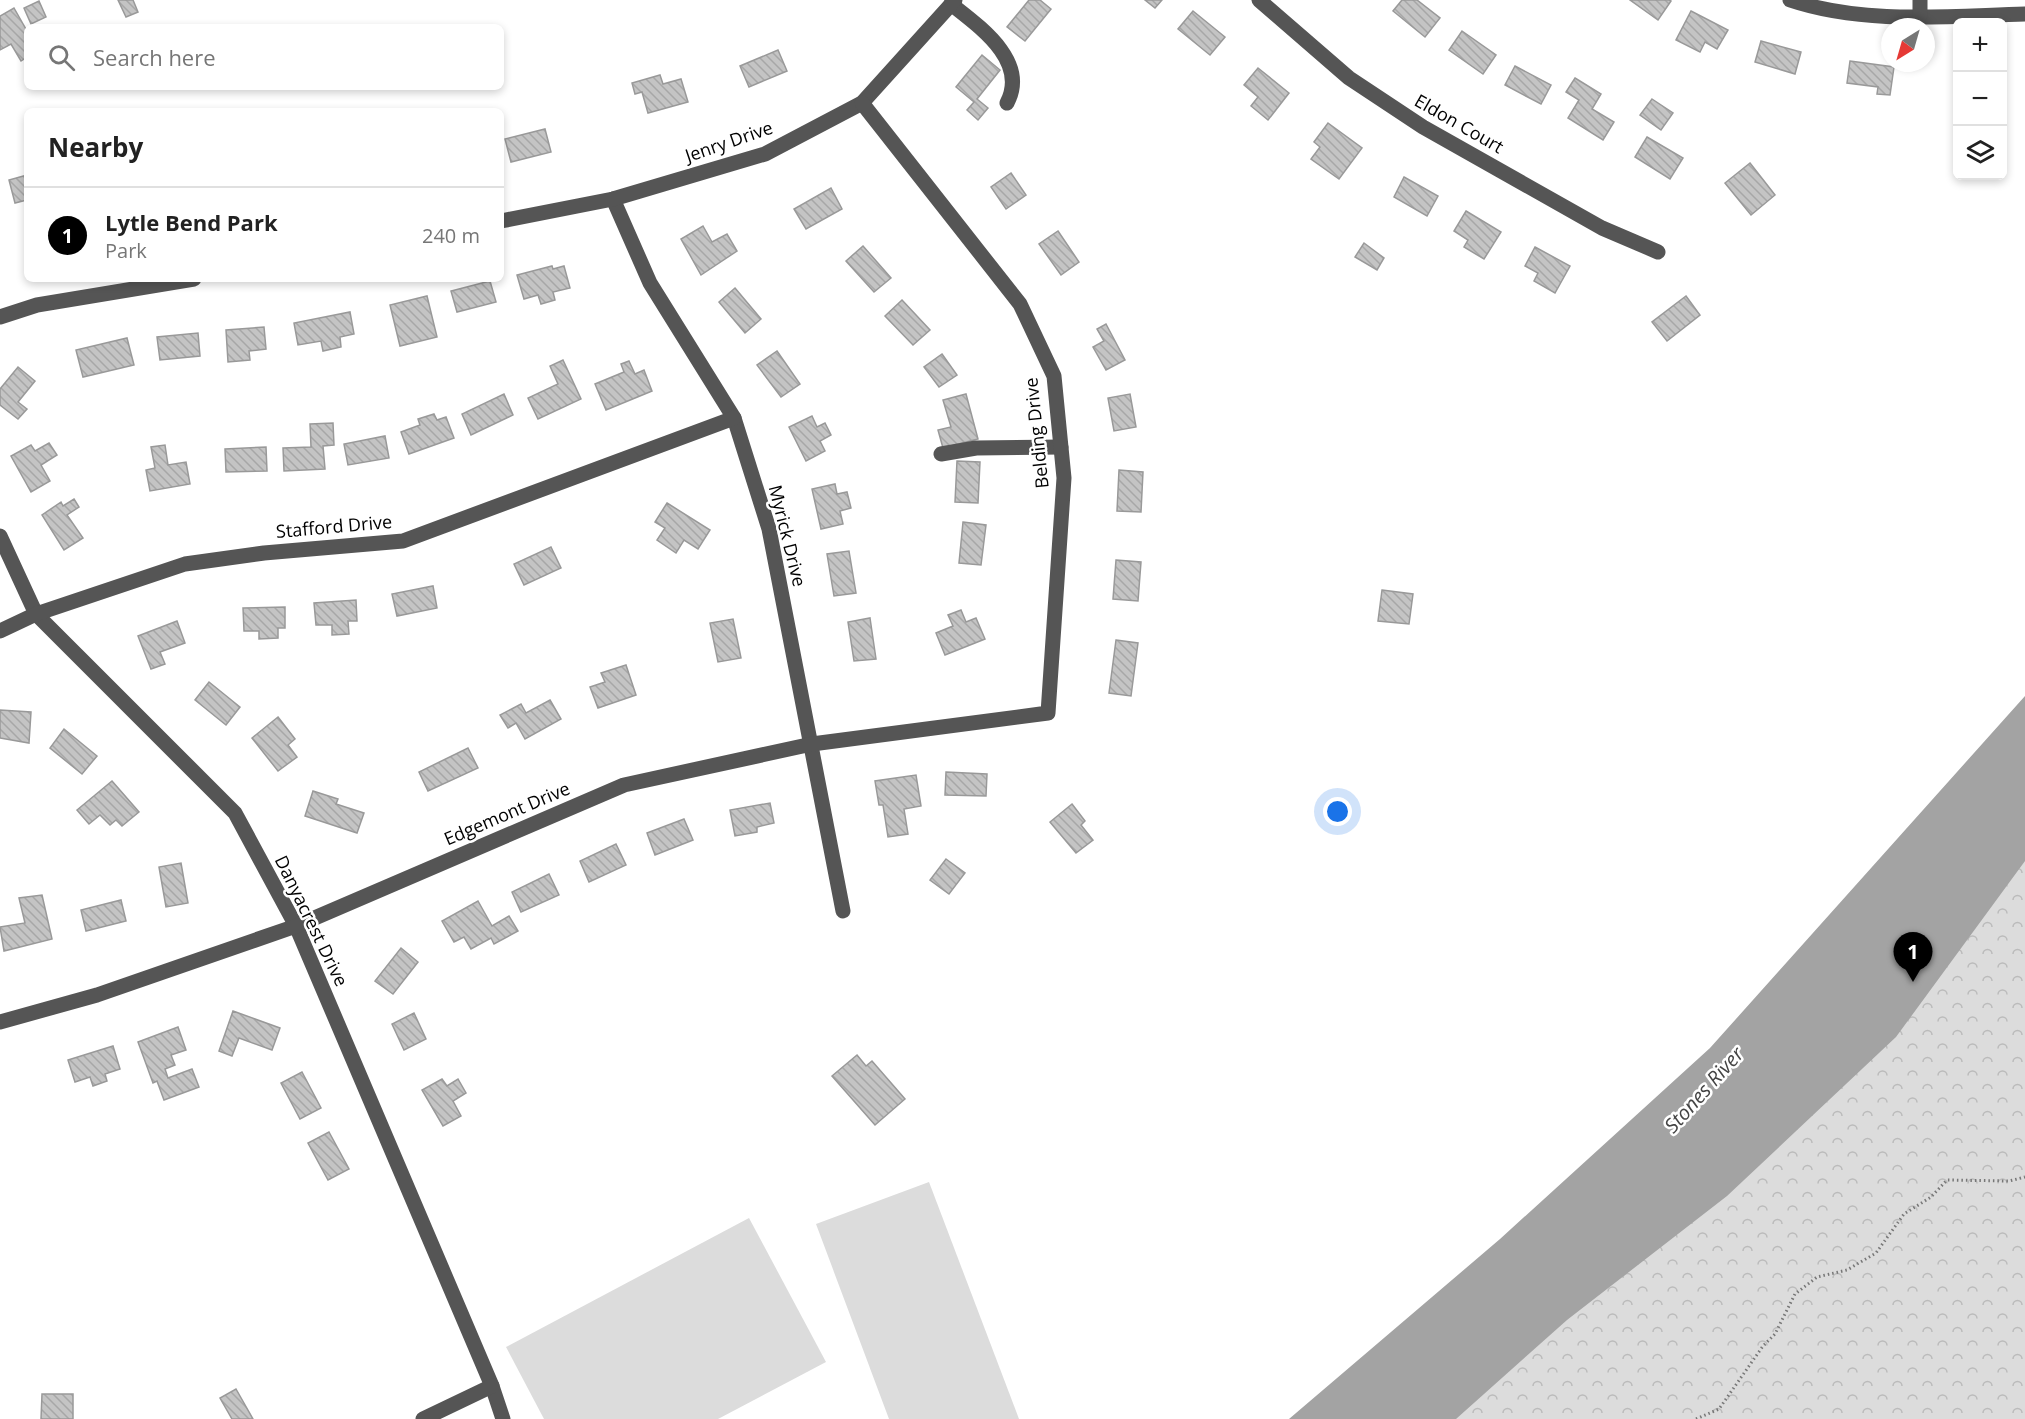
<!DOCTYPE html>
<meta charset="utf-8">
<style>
:root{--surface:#fff;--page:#f2f2f2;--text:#222;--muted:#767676;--line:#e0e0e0;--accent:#000}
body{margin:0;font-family:"Open Sans",sans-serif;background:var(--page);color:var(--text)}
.controls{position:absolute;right:18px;top:18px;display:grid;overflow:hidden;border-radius:9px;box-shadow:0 3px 9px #0003}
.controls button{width:54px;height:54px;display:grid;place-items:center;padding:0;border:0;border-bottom:2px solid var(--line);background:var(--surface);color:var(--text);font:30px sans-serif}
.compass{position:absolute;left:1881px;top:18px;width:54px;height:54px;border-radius:50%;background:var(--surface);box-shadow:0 3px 9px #0003;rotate:217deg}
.you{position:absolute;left:1338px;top:812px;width:21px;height:21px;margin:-15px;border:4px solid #fff;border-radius:50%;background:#1a73e8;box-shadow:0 0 0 9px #1a73e833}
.badge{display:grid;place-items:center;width:39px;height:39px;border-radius:50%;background:var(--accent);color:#fff;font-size:20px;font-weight:700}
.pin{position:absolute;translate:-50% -50px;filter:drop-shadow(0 2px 3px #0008)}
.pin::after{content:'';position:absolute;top:32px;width:21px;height:18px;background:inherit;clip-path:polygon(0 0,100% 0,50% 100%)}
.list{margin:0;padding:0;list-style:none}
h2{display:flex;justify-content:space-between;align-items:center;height:78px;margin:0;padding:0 24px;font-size:26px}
h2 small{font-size:20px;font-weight:400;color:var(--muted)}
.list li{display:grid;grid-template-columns:39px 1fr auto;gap:18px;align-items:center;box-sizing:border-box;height:96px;padding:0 24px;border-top:2px solid var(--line)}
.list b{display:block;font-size:22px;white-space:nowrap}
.list p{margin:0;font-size:20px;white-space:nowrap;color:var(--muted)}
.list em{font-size:20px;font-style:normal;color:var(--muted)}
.icon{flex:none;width:33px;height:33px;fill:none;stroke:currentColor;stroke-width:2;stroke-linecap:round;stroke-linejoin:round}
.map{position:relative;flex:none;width:2025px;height:1419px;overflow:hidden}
.search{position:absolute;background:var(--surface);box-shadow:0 3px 9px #0003;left:24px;top:24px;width:480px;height:66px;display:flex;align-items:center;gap:15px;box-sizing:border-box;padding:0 21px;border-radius:9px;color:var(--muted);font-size:22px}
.panel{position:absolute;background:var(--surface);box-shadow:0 3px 9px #0003;left:24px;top:108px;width:480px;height:174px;border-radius:9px}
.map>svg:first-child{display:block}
.park{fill:url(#park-crowns)}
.pitch{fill:#dcdcdc}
.water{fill:#a3a3a3}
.building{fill:url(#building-back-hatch);stroke:#999;stroke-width:1.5}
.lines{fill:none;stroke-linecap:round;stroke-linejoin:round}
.path{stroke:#777;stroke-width:3;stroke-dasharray:1.5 3;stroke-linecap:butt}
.minor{stroke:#555;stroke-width:15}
.labels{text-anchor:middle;stroke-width:5;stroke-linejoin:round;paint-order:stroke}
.street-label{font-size:18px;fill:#000;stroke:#fff}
.water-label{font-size:20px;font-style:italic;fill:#444;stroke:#fff}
</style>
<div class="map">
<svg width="2025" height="1419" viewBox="0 0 2025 1419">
<defs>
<pattern id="park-crowns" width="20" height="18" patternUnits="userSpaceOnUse" patternTransform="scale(1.5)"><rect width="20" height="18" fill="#dcdcdc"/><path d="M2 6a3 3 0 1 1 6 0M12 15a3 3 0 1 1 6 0" fill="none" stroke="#bbb"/></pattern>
<pattern id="building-back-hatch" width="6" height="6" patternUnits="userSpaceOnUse" patternTransform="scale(1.5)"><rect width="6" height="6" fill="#c4c4c4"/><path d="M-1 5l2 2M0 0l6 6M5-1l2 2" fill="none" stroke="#a7a7a7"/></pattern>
</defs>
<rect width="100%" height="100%" fill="#fff"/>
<polygon class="park" points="2025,735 2025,1419 1357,1419"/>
<g class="pitch">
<polygon points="929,1182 1019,1419 889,1419 816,1224"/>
<polygon points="749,1218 826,1362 718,1419 544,1419 506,1347"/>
</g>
<polygon class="water" points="2025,696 2025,861 1896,1037 1727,1196 1567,1320 1456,1419 1289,1419 1500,1239 1710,1048"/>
<g class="building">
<polygon points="118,0 133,0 138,12 126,17"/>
<polygon points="1029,0 1040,0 1051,9 1025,41 1007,27"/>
<polygon points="1145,0 1162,0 1155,8"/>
<polygon points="1402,0 1417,0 1440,18 1425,37 1393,11"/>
<polygon points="1630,0 1669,0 1671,1 1658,20"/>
<polygon points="39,1 46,17 31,24 24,8"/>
<polygon points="14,8 27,31 27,57 21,61 11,44 0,50 0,16"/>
<polygon points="1193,11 1225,37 1210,55 1178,29"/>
<polygon points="1691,11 1728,30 1717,49 1705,42 1700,52 1676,40"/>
<polygon points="1462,31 1496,55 1483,74 1449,50"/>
<polygon points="1761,41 1801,52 1795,74 1755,62"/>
<polygon points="778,50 787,71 749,87 740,66"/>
<polygon points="982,55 1000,70 977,99 988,108 978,120 967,110 974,102 956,87"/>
<polygon points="1850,61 1894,67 1890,95 1877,94 1878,87 1847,83"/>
<polygon points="1515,66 1551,85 1541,104 1505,85"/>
<polygon points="1258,68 1289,93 1268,120 1251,106 1258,97 1244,85"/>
<polygon points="660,75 663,84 681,79 688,102 648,113 642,92 635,94 632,83"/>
<polygon points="1575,78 1601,94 1592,109 1614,122 1603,140 1568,118 1579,100 1566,92"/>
<polygon points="1652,99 1673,113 1661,130 1640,115"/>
<polygon points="1328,123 1362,148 1339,179 1311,159 1320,147 1314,142"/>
<polygon points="545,129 551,152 511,162 505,139"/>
<polygon points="1647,137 1683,158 1670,179 1635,157"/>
<polygon points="1750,163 1775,195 1751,215 1725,183"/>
<polygon points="1011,173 1026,195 1006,209 991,187"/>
<polygon points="27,175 27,200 15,203 9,180"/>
<polygon points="1404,177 1438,196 1427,216 1394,197"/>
<polygon points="831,188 842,209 806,229 794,209"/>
<polygon points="1466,211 1501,232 1484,259 1464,247 1468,240 1454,231"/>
<polygon points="703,226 712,242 727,234 737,251 701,275 681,239"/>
<polygon points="1058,231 1079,262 1061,275 1039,244"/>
<polygon points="1364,243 1384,258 1377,270 1355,257"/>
<polygon points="863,246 891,278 874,292 846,261"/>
<polygon points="1535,247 1570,266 1555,293 1534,281 1538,273 1525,266"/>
<polygon points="552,266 553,269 564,266 570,288 553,292 555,300 541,304 538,295 524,299 517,275"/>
<polygon points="490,281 496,302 457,312 451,291"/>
<polygon points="735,288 761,319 745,333 719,302"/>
<polygon points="427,296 437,337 400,346 390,305"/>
<polygon points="1686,296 1700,315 1667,341 1652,322"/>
<polygon points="902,300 930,330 913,345 885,316"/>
<polygon points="350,312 354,334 340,337 341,347 323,351 321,341 298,345 294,323"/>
<polygon points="1106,324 1125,360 1106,370 1093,347 1104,341 1097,329"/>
<polygon points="264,327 266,349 249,351 250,360 228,362 226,330"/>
<polygon points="198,333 200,356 160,360 157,337"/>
<polygon points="127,338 134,365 83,377 76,350"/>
<polygon points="777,351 800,384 781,397 757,365"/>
<polygon points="942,354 957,375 939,387 924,367"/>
<polygon points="563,360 581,399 538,419 528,398 558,384 550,366"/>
<polygon points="629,361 635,374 644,370 652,391 606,410 595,384 624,372 621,364"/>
<polygon points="18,367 35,381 18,402 27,409 18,419 0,405 0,389"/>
<polygon points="504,394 513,415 471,435 462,414"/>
<polygon points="966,394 978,439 943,448 938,430 951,427 943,400"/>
<polygon points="1130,394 1136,427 1114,431 1108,398"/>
<polygon points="434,414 437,420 446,417 454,438 409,454 401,432 420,425 418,419"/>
<polygon points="812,416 817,427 825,423 831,435 820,441 825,451 806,461 789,427"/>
<polygon points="333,423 334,445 323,446 325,469 284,471 283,448 311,447 310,424"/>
<polygon points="385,436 389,458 348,465 344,444"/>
<polygon points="49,443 57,455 41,465 50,481 31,492 11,456 31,445 35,451"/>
<polygon points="165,445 168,465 186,462 190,484 150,491 146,470 155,468 151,447"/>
<polygon points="266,447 267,471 226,472 225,449"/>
<polygon points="957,461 980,462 978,503 955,502"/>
<polygon points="1119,470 1143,472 1141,512 1117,511"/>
<polygon points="835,484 837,494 847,492 851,508 840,511 843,524 821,529 812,489"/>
<polygon points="74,499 79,507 67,515 83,538 64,550 42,515 61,502 63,506"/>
<polygon points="667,503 710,530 698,549 684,540 676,553 657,540 665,528 655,522"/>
<polygon points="963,522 986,525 981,565 959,563"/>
<polygon points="551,547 561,568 524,585 514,564"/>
<polygon points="849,551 856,593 834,596 827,554"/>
<polygon points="1116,560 1141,562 1138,601 1113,599"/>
<polygon points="433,586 437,608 397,616 392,594"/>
<polygon points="1382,590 1413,594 1409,624 1378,621"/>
<polygon points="356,600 357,621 348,621 349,634 332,635 332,625 316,625 314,603"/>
<polygon points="285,607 285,628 278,628 278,638 259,639 259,631 244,631 243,608"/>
<polygon points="961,610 966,622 976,618 985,639 945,655 936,633 953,626 948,615"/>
<polygon points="870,618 876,659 854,661 848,622"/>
<polygon points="733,619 741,658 718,662 710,623"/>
<polygon points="177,621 185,643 160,652 165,664 151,669 138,636"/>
<polygon points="1116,640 1138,643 1131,696 1109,693"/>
<polygon points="626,665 636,695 598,708 590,687 605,682 601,673"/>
<polygon points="209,682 240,707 226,725 195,700"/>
<polygon points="550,700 561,719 525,739 516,723 508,728 500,715 521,704 526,713"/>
<polygon points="0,710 31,712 29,743 0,738"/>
<polygon points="278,717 295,739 288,745 297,757 278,771 252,738"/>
<polygon points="64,729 97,756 82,774 50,748"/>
<polygon points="468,748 478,768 428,791 419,772"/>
<polygon points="946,772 987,774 986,796 945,795"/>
<polygon points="916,775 921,806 904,809 908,834 888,837 883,805 879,805 875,781"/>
<polygon points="112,781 139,812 122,826 116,820 110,825 100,815 89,824 77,810"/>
<polygon points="313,791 338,799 336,804 364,813 357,833 305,816"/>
<polygon points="770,803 774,823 757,827 757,832 735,836 730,810"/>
<polygon points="1072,804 1085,821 1081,825 1093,840 1076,853 1050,822"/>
<polygon points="684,819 693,840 655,855 647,833"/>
<polygon points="616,844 626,865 589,882 580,861"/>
<polygon points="946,859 965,873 949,894 930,880"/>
<polygon points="181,863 188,903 166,907 159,867"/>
<polygon points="549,874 559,895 521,912 512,892"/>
<polygon points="42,895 52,939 4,951 0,927 25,923 19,898"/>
<polygon points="121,900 126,921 86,931 81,910"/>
<polygon points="478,901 492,926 509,916 518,931 494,944 491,938 471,949 464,937 454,942 442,921"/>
<polygon points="401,948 418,962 393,994 375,981"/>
<polygon points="233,1011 280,1028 272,1050 239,1038 232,1056 219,1051"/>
<polygon points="414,1013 426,1039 404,1050 392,1024"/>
<polygon points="178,1027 186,1050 171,1055 175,1065 165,1069 168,1078 192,1069 199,1087 164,1100 157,1081 153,1083 138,1042"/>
<polygon points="113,1046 120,1069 105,1074 107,1081 93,1086 90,1077 75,1082 68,1060"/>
<polygon points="857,1055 866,1066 872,1061 905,1099 875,1125 832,1076"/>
<polygon points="302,1072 321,1108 300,1119 281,1083"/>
<polygon points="442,1079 447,1086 458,1079 466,1093 453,1101 461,1116 443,1126 422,1090"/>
<polygon points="329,1132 349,1169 328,1180 308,1143"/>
<polygon points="236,1389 253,1419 232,1419 220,1398"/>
<polygon points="42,1394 73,1394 73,1419 41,1419"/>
</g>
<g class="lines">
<polyline class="path" points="1696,1419 1719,1409 1763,1346 1775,1334 1795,1294 1817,1277 1847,1270 1876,1253 1904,1214 1931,1197 1947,1180 2009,1181 2025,1177"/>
<g class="minor">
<polyline points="1259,0 1349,78 1423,127 1602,228 1658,252"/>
<path d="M1790,0C1864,25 1948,16 2025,14"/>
<path d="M951,4C980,27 1029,61 1007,103"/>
<polyline points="1920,16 1920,0"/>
<polyline points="613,199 650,283 734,418 769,529 843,911"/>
<polyline points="501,221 613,199 765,154 862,103 955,0"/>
<polyline points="0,317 37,305 194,279"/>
<polyline points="941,454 976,448 1061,447"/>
<polyline points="0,536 36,614 235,813 296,926 492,1386 503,1419"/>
<polyline points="0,631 36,614 185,564 264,553 403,541 734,418"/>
<polyline points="0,1022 97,995 296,926 624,785 812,744 1048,713 1064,478 1054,376 1020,304 862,103"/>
<polyline points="423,1419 492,1386"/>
</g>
</g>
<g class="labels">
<g class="street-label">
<text transform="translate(1459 124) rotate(30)" y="6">Eldon Court</text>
<text transform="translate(729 142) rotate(-19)" y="6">Jenry Drive</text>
<text transform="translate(1037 433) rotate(-96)" y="6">Belding Drive</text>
<text transform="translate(334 527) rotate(-5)" y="6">Stafford Drive</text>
<text transform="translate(787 536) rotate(76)" y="6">Myrick Drive</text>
<text transform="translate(507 814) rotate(-23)" y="6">Edgemont Drive</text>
<text transform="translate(311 921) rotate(64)" y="6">Danyacrest Drive</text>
</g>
<g class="water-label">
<text transform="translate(1704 1090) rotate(-48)" y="7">Stones River</text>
</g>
</g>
</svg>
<div class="controls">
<button>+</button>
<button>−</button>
<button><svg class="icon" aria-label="layers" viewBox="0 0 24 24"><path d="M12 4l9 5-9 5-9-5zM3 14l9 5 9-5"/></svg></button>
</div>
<svg class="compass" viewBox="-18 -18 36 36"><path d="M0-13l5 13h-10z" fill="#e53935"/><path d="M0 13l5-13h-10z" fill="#767676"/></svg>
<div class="you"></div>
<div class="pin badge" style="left:1913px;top:982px">1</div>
<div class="search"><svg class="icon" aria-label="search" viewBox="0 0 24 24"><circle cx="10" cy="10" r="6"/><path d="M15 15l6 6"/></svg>Search here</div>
<section class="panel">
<h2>Nearby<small></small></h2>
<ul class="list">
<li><span class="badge">1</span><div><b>Lytle Bend Park</b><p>Park</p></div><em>240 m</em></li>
</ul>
</section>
</div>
